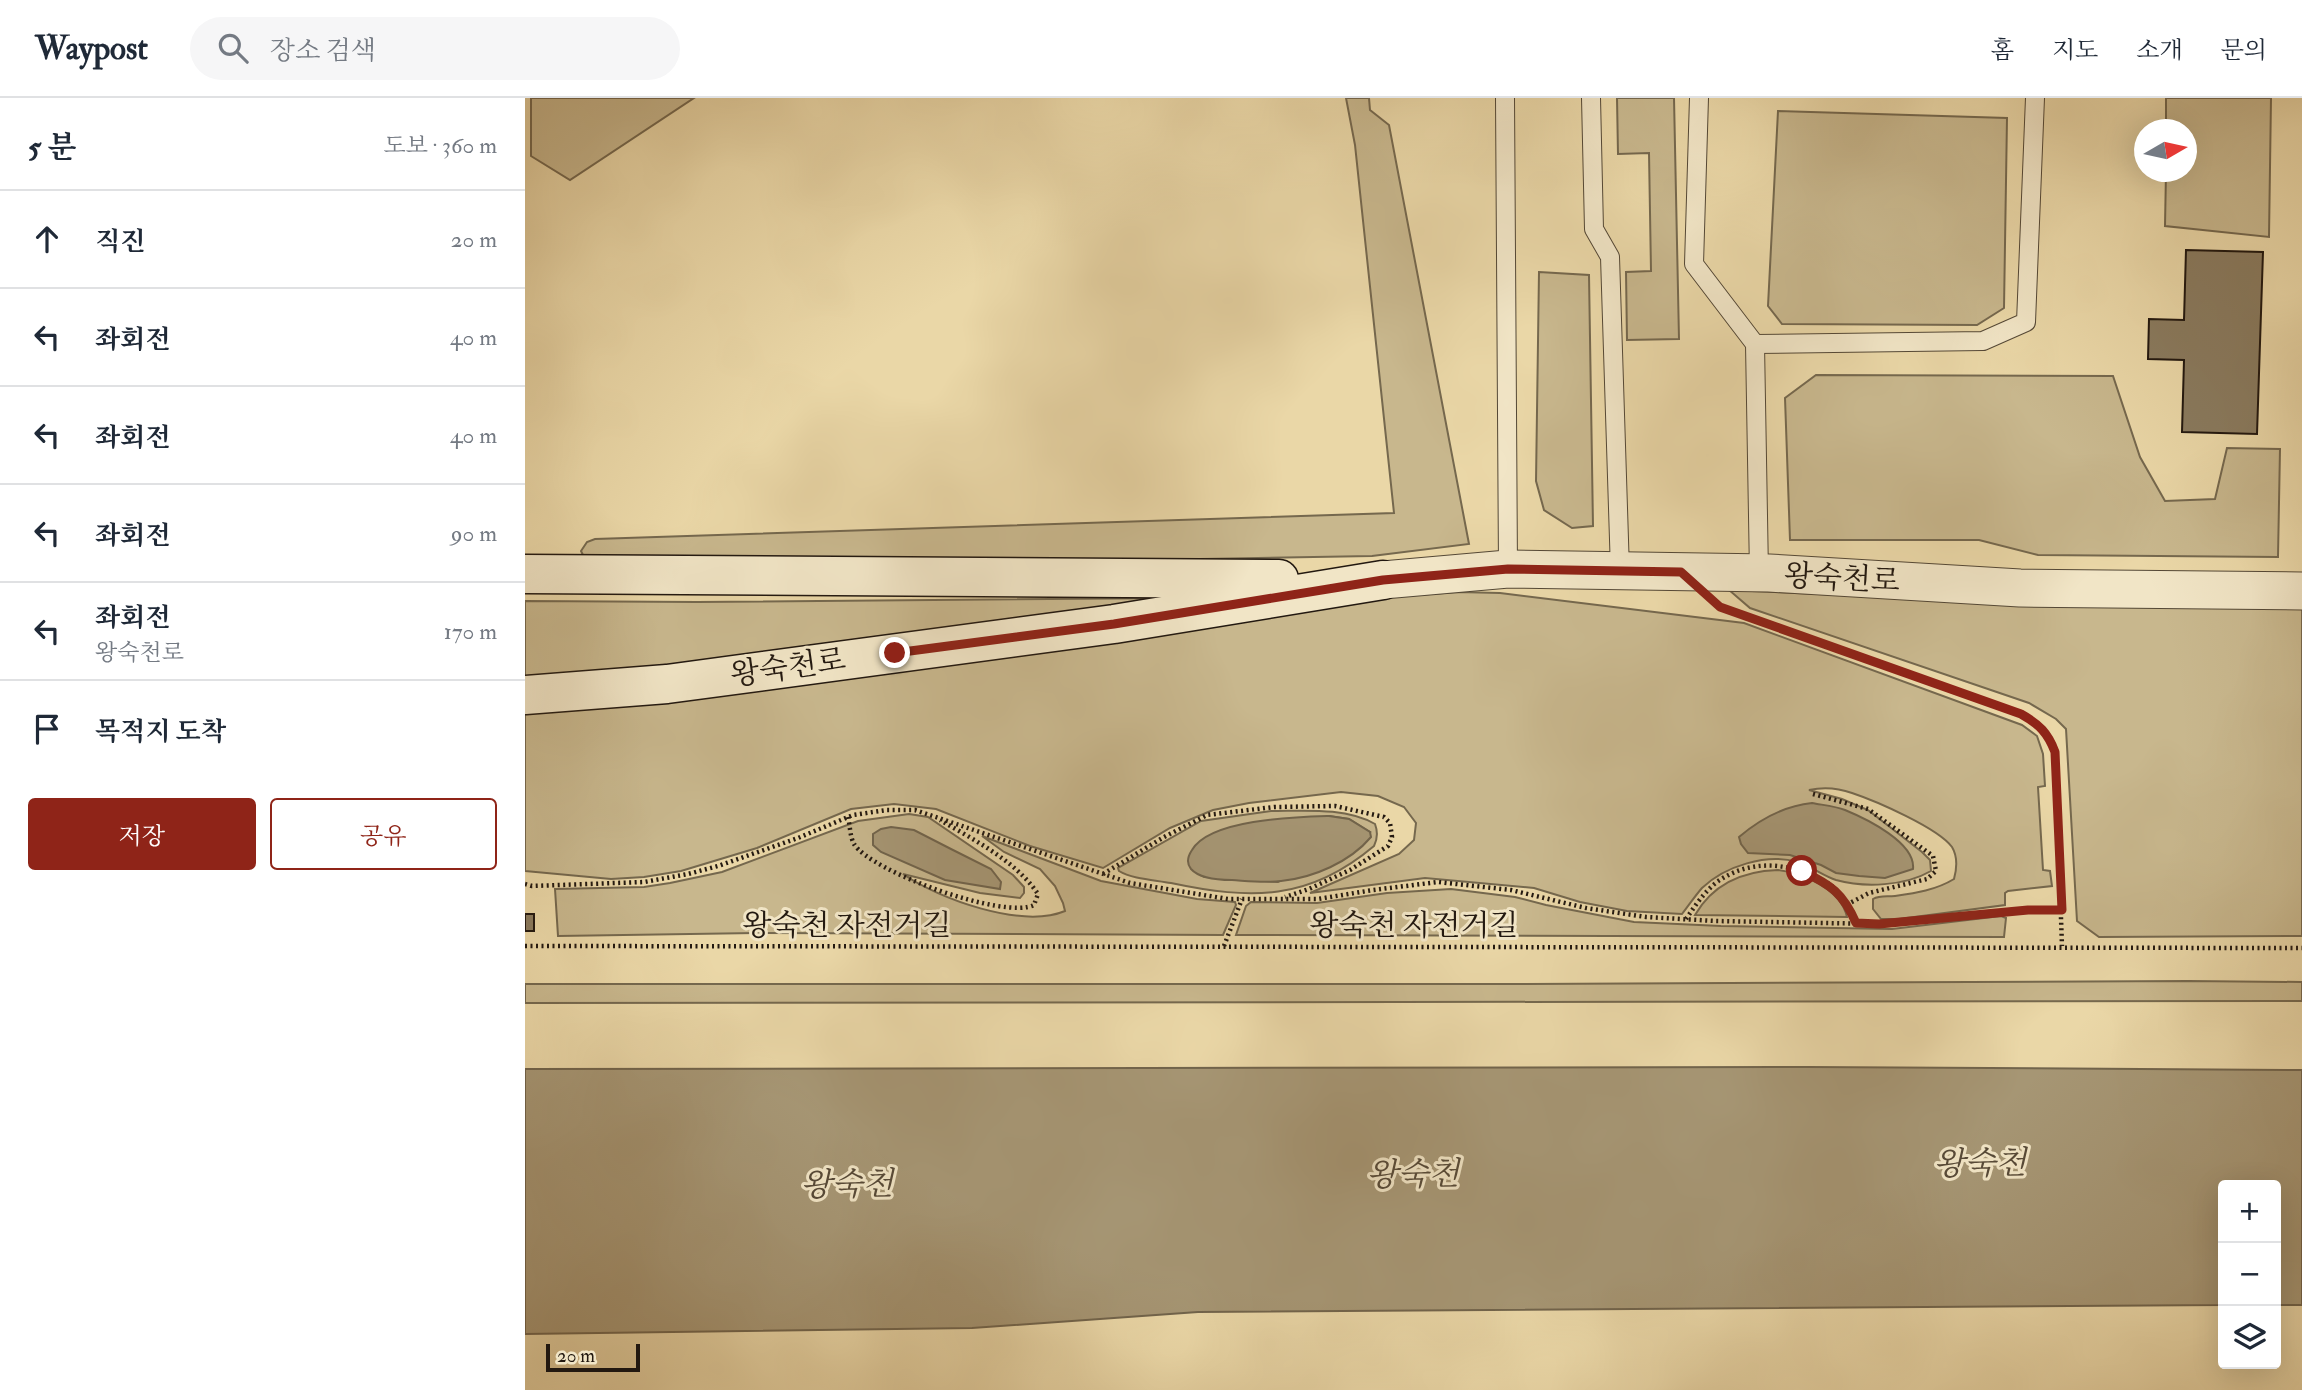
<!DOCTYPE html>
<html lang="ko">
<meta charset="utf-8">
<style>
:root{--surface:#fff;--page:#f6f6f7;--text:#1f2937;--muted:#747a83;--line:#e0e1e3;--accent:#8f2418}
body{margin:0;font-family:"IM FELL Double Pica","Noto Serif KR",serif;background:var(--page);color:var(--text)}
.controls{position:absolute;right:21px;bottom:21px;display:grid;overflow:hidden;border-radius:7px;box-shadow:0 7px 28px #0002}
.controls button{width:63px;height:63px;display:grid;place-items:center;padding:0;border:0;border-bottom:2px solid var(--line);background:var(--surface);color:var(--text);font:35px sans-serif}
.compass{position:absolute;left:1609px;top:21px;width:63px;height:63px;border-radius:50%;background:var(--surface);box-shadow:0 7px 28px #0002;rotate:81deg}
.scale{position:absolute;left:21px;bottom:18px;width:94px;box-sizing:border-box;padding-left:7px;border:4px solid #221810;border-top:0;font-size:19px;line-height:24px;white-space:nowrap;color:#221810;-webkit-text-stroke:5px #f1e5c6;paint-order:stroke}
.stop{position:absolute;width:21px;height:21px;margin:-16px;border:5px solid #8f2418;border-radius:50%;background:#fff}
.stop.end{background:#8f2418;border-color:#fff;box-shadow:0 2px 7px #0008}
.list{margin:0;padding:0;list-style:none}
h2{display:flex;justify-content:space-between;align-items:center;height:91px;margin:0;padding:0 28px;font-size:30px}
h2 small{font-size:23px;font-weight:400;color:var(--muted)}
.list li{display:grid;grid-template-columns:46px 1fr auto;gap:21px;align-items:center;box-sizing:border-box;height:98px;padding:0 28px;border-top:2px solid var(--line)}
.list b{display:block;font-size:26px;white-space:nowrap}
.list p{margin:0;font-size:23px;white-space:nowrap;color:var(--muted)}
.list em{font-size:23px;font-style:normal;color:var(--muted)}
.actions{display:flex;gap:14px;padding:21px 28px}
.actions a{flex:1;padding:16px 0;border:2px solid var(--accent);border-radius:7px;text-align:center;font-size:24px;color:var(--accent)}
.actions .main{background:var(--accent);color:#fff}
.icon{flex:none;width:38px;height:38px;fill:none;stroke:currentColor;stroke-width:2;stroke-linecap:round;stroke-linejoin:round}
.map{position:relative;flex:none;width:1777px;height:1292px;overflow:hidden}
header{display:flex;align-items:center;gap:42px;box-sizing:border-box;height:98px;padding:0 35px;background:var(--surface);border-bottom:2px solid var(--line)}
header strong{font-size:33px}
nav{display:flex;gap:38px;margin-inline-start:auto;font-size:24px}
.search{width:490px;height:63px;background:var(--page);display:flex;align-items:center;gap:18px;box-sizing:border-box;padding:0 24px;border-radius:38px;color:var(--muted);font-size:26px}
main{display:flex}
aside{flex:1;background:var(--surface)}
.map>svg:first-child{display:block}
.green{fill:#c8b78d;stroke:#75684e;stroke-width:2;fill-rule:evenodd}
.water{fill:#a69674;stroke:#71644c;stroke-width:2}
.building{fill:#8a7b5f;stroke:#221810;stroke-width:2}
.lines{fill:none;stroke-linecap:round;stroke-linejoin:round}
.lane-casing{stroke:#544836;stroke-width:20}
.street-casing{stroke:#544836;stroke-width:39}
.secondary-casing{stroke:#221810;stroke-width:41}
.path{stroke:#221810;stroke-width:4.5;stroke-dasharray:2 3.5;stroke-linecap:butt}
.lane{stroke:#f1e5c6;stroke-width:18}
.street{stroke:#f1e5c6;stroke-width:37}
.secondary{stroke:#f1e5c6;stroke-width:38}
.route{stroke:#8f2418;stroke-width:9}
.labels{text-anchor:middle;stroke-width:6;stroke-linejoin:round;paint-order:stroke}
.street-label{font-size:30px;fill:#221810;stroke:#f1e5c6}
.water-label{font-size:32px;font-style:italic;fill:#574a38;stroke:#f1e5c6}
</style>
<header>
<strong>Waypost</strong>
<div class="search"><svg class="icon" aria-label="search" viewBox="0 0 24 24"><circle cx="10" cy="10" r="6"/><path d="M15 15l6 6"/></svg>장소 검색</div>
<nav><a>홈</a><a>지도</a><a>소개</a><a>문의</a></nav>
</header>
<main>
<aside>
<h2>5 분<small>도보 · 360 m</small></h2>
<ul class="list">
<li><svg class="icon" aria-label="ahead" viewBox="0 0 24 24"><path d="M12 20V5M6 11l6-6 6 6"/></svg><div><b>직진</b></div><em>20 m</em></li>
<li><svg class="icon" aria-label="left" viewBox="0 0 24 24"><path d="M17 20v-9H6M10 6l-5 5 5 5"/></svg><div><b>좌회전</b></div><em>40 m</em></li>
<li><svg class="icon" aria-label="left" viewBox="0 0 24 24"><path d="M17 20v-9H6M10 6l-5 5 5 5"/></svg><div><b>좌회전</b></div><em>40 m</em></li>
<li><svg class="icon" aria-label="left" viewBox="0 0 24 24"><path d="M17 20v-9H6M10 6l-5 5 5 5"/></svg><div><b>좌회전</b></div><em>90 m</em></li>
<li><svg class="icon" aria-label="left" viewBox="0 0 24 24"><path d="M17 20v-9H6M10 6l-5 5 5 5"/></svg><div><b>좌회전</b><p>왕숙천로</p></div><em>170 m</em></li>
<li><svg class="icon" aria-label="arrive" viewBox="0 0 24 24"><path d="M6 21V4h12l-3 4 3 4H6"/></svg><div><b>목적지 도착</b></div></li>
</ul>
<div class="actions"><a class="main">저장</a><a>공유</a></div>
</aside>
<div class="map">
<svg width="1777" height="1292" viewBox="0 0 1777 1292">
<rect width="100%" height="100%" fill="#ead7a7"/>
<filter id="stains"><feTurbulence type="fractalNoise" baseFrequency=".00286" numOctaves="4"/><feColorMatrix values="0 0 0 0 .2 0 0 0 0 .09 0 0 0 0 .02 0 0 0 .5 -.17"/></filter>
<radialGradient id="worn" r=".72"><stop offset=".6" stop-color="#630" stop-opacity="0"/><stop offset="1" stop-color="#630" stop-opacity=".3"/></radialGradient>
<g class="green">
<polygon points="6,0 169,0 45,82 6,58"/>
<polygon points="821,0 844,0 845,12 864,27 944,446 847,458 503,464 60,461 56,453 62,444 70,441 869,415 830,47"/>
<polygon points="1092,0 1149,0 1154,241 1102,242 1101,174 1126,173 1124,55 1093,56"/>
<polygon points="1641,0 1746,0 1744,139 1640,128 1641,74 1661,74 1661,32 1641,31"/>
<polygon points="1253,13 1482,20 1479,210 1452,227 1257,226 1243,208"/>
<polygon points="1014,174 1064,177 1068,428 1047,430 1019,412 1011,383"/>
<polygon points="1291,277 1588,278 1615,359 1640,403 1690,401 1702,350 1755,351 1753,459 1513,457 1454,442 1265,442 1260,300"/>
<polygon points="1204,492 1541,507 1777,508 1777,838 1574,839 1552,823 1541,631 1531,621 1504,605 1225,510"/>
<path d="M933,494L975,495L1219,525L1497,627L1512,638L1518,656L1520,688L1513,689L1518,772L1525,773L1527,788L1483,793L1480,795V807L1374,821H1356L1348,811V801C1355,797 1362,799 1370,798C1391,795 1411,792 1429,781C1432,770 1433,759 1427,749C1413,730 1351,703 1327,695C1313,690 1298,689 1284,692L1317,701L1343,712L1397,754L1405,762L1406,773C1380,788 1340,790 1311,782C1298,778 1286,768 1272,764C1242,755 1200,768 1177,790C1170,798 1164,807 1157,816L1102,813L1055,804L1009,790L900,780L785,795L874,756L889,742L891,725L879,709L853,698L816,694L724,705L688,712L645,730L578,770L505,748L411,711L369,706L326,711L232,750L156,773L119,779L86,781L0,773V609L836,501Z"/>
<polygon points="658,500 65,578 0,580 0,503 172,504"/>
<path d="M746,713C779,713 820,709 850,726C853,734 853,740 849,748C784,803 726,802 646,785C630,782 607,781 594,773L593,770L676,723ZM804,718L824,721L845,734L753,784L681,779Z"/>
<path d="M384,716L403,719L488,777L499,789V795L495,800L455,795L378,776C414,801 497,831 540,813L538,805L530,788L515,771L479,754L457,738L576,783L672,801L710,804L711,807L698,837L231,835L33,838L30,791L119,789L145,785L197,774L333,723Z"/>
<path d="M1253,772C1278,775 1316,791 1322,819L1170,817C1188,786 1218,773 1253,772Z"/>
<polygon points="926,791 990,799 1021,807 1109,824 1196,828 1367,831 1476,818 1481,820 1479,839 711,837 721,808 726,804 792,805 862,795"/>
<polygon points="1663,883 1777,884 1777,903 0,905 0,886 1002,886"/>
</g>
<g class="water">
<path d="M1287,705C1297,707 1310,708 1320,712C1342,721 1391,745 1388,771L1360,780L1334,778L1311,775L1296,767L1265,757L1223,755L1216,746L1214,739C1235,721 1259,708 1287,705Z"/>
<path d="M804,718L824,721L845,734L846,739C825,764 788,780 756,783C740,785 723,783 707,782C695,782 675,781 666,771C661,765 663,758 667,752C685,721 771,719 804,718Z"/>
<polygon points="366,729 389,732 426,751 466,771 476,784 475,791 420,782 356,754 348,747 348,736 356,731"/>
<polygon points="1284,969 1777,972 1777,1207 1751,1207 1751,1087 1698,1087 1698,1207 673,1214 447,1230 0,1236 0,971"/>
</g>
<g class="building">
<polygon points="1661,152 1738,154 1732,336 1657,334 1659,262 1623,261 1624,221 1659,222"/>
<rect x="0" y="816" width="9" height="17"/>
</g>
<g class="lines">
<defs>
<g id="lane">
<polyline points="980,0 983,471"/>
<polyline points="1066,0 1069,131 1085,159 1095,473"/>
<polyline points="1174,0 1169,166 1230,246 1234,475"/>
<polyline points="1230,246 1458,243 1501,224 1510,0"/>
</g>
<polyline id="street" points="858,482 983,471 1244,475 1495,490 1777,493"/>
<g id="secondary">
<polyline points="0,476 754,481"/>
<polyline points="0,597 142,586 589,526 858,482"/>
</g>
</defs>
<use href="#lane" class="lane-casing"/>
<use href="#street" class="street-casing"/>
<use href="#secondary" class="secondary-casing"/>
<g class="path">
<polyline points="1199,511 1496,616 1513,626 1524,638 1530,654 1537,848"/>
<polyline points="1288,696 1343,711 1408,758 1411,773 1402,781 1344,795 1323,806"/>
<path d="M323,719C325,727 325,739 329,746C346,774 480,822 509,807L513,796C491,763 449,742 415,722"/>
<polyline points="578,776 639,739 682,717 749,709 810,708 859,719 865,725 867,739 863,748 825,772 784,791 760,799"/>
<polyline points="0,786 7,788 119,784 163,776 193,768 273,740 328,717 362,712 390,712 605,785 703,801 793,801 848,792 913,784 986,792 1061,810 1121,819 1191,823 1354,826 1503,812 1537,812"/>
<path d="M1161,821C1170,808 1179,794 1192,784C1221,763 1258,763 1289,779C1295,782 1303,784 1308,789C1319,800 1325,811 1331,825"/>
<polyline points="0,848 1777,850"/>
<polyline points="699,848 717,801"/>
</g>
<use href="#lane" class="lane"/>
<use href="#street" class="street"/>
<use href="#secondary" class="secondary"/>
</g>
<g class="lines">
<path class="route" d="M370,555L589,526L858,482L983,471L1156,474L1195,509L1496,616C1514,626 1523,635 1530,654L1537,812H1503L1354,826L1331,825C1318,795 1306,787 1277,773"/>
</g>
<g class="labels">
<g class="street-label">
<text transform="translate(1317 480) rotate(3)" y="10">왕숙천로</text>
<text transform="translate(263 569) rotate(-8)" y="10">왕숙천로</text>
<text x="322" y="837">왕숙천 자전거길</text>
<text x="889" y="837">왕숙천 자전거길</text>
</g>
<g class="water-label">
<text transform="translate(1455 1065) rotate(-1)" y="11">왕숙천</text>
<text transform="translate(888 1076) rotate(-1)" y="11">왕숙천</text>
<text transform="translate(322 1086) rotate(-1)" y="11">왕숙천</text>
</g>
</g>
<rect width="100%" height="100%" filter="url(#stains)"/>
<rect width="100%" height="100%" fill="url(#worn)"/>
</svg>
<div class="controls">
<button>+</button>
<button>−</button>
<button><svg class="icon" aria-label="layers" viewBox="0 0 24 24"><path d="M12 4l9 5-9 5-9-5zM3 14l9 5 9-5"/></svg></button>
</div>
<svg class="compass" viewBox="-18 -18 36 36"><path d="M0-13l5 13h-10z" fill="#e53935"/><path d="M0 13l5-13h-10z" fill="#747a83"/></svg>
<div class="scale">20 m</div>
<div class="stop" style="left:1277px;top:773px"></div>
<div class="stop end" style="left:370px;top:555px"></div>
</div>
</main>
